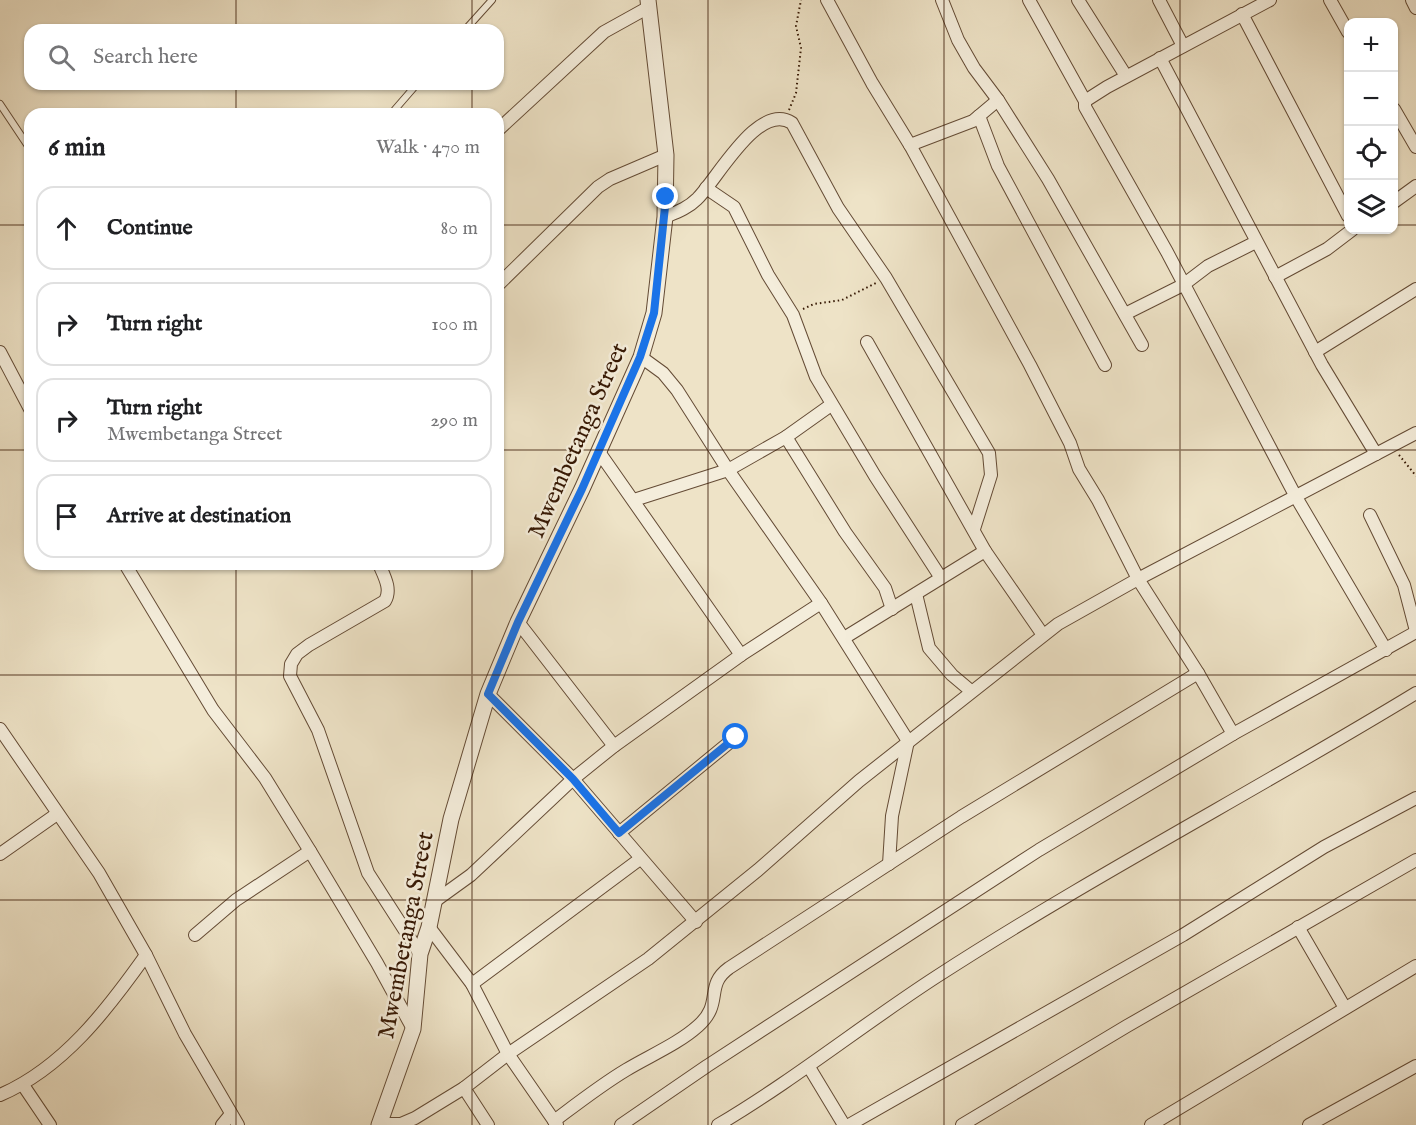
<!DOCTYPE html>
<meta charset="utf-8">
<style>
:root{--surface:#fff;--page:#f6f6f6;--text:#202124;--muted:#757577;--line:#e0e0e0}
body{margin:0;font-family:"IM FELL English",serif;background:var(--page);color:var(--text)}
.controls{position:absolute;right:18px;top:18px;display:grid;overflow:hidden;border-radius:12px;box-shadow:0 2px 4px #0004}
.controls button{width:54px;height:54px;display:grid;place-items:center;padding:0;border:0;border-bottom:2px solid var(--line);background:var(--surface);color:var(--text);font:30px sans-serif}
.stop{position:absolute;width:18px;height:18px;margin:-14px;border:4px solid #1a73e8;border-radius:50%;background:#fff}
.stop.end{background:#1a73e8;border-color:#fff;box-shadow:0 2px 6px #0008}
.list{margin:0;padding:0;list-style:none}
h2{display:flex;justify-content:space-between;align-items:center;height:78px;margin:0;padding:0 24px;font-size:26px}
h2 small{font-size:20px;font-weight:400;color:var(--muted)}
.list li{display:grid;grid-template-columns:39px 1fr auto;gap:18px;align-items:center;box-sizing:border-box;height:84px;margin:0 12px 12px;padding:0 12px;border:2px solid var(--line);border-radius:18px}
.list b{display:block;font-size:22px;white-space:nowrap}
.list p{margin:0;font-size:20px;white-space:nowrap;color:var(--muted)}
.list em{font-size:20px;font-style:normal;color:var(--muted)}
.icon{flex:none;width:33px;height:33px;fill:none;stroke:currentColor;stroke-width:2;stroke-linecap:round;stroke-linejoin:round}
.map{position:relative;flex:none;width:1416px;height:1125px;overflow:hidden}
.search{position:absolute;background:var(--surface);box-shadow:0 2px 4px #0004;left:24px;top:24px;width:480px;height:66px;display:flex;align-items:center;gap:15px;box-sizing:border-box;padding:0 21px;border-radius:18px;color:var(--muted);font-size:22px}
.panel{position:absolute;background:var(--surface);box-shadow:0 2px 4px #0004;left:24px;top:108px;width:480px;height:462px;border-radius:18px}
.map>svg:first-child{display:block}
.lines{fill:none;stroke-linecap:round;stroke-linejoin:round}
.service-casing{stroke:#644b35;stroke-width:8}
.minor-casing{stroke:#644b35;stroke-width:14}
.tertiary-casing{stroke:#644b35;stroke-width:17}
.path{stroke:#361804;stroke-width:2;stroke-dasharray:1.5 3;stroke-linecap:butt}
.service{stroke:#f4eddb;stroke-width:6}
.minor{stroke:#f4eddb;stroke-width:12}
.tertiary{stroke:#f4eddb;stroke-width:15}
.route{stroke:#1a73e8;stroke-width:8}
.grid{fill:none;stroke:#361804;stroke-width:1.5;stroke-opacity:0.55}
.labels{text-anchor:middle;stroke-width:5;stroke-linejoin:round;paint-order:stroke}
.street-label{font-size:24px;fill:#361804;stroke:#f4eddb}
</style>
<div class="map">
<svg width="1416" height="1125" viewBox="0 0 1416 1125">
<rect width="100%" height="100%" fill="#eee3c7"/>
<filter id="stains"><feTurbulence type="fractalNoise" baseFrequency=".00333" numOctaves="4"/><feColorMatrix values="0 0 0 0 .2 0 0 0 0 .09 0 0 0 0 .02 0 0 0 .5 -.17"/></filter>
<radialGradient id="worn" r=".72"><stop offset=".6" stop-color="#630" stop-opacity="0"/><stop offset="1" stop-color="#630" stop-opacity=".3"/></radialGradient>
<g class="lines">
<defs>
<g id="service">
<polyline points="465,30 492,0"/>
<polyline points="0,104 30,149"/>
<polyline points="391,114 417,84"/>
</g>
<g id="minor">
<polyline points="827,0 872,83 910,145 1030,365 1070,443 1079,469 1098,500 1138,579 1198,673 1233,734"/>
<polyline points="942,0 958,40 974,68 998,100 1048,179 1142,345"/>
<polyline points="1029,0 1085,101"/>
<polyline points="1078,0 1126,76"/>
<polyline points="1159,0 1183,46"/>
<polyline points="1270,0 1107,87 1085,101 1085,107 1167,252 1296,497 1386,650"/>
<polyline points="1330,0 1348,32"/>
<polyline points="1412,0 1416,8"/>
<polyline points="1242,14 1348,216"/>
<polyline points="1160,58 1322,365 1376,454"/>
<polyline points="1394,109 1416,147"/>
<polyline points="979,116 998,166 1105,365"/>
<polyline points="498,130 604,32 649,7"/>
<polyline points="910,145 973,121 998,100"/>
<polyline points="706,188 734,207 768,275 793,315 816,377 875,476 941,578"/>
<polyline points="1394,202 1416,186"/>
<path d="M665,217C677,212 688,208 697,199C717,180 758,101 792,123L838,208L886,278L989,453L991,475L974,529"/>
<polyline points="1275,277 1327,249 1352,230"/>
<polyline points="498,285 598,187 610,179 666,155"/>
<polyline points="1125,314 1183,285 1208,266 1256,242"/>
<polyline points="867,342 985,551 1043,635"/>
<polyline points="0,352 30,409"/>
<polyline points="1315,352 1416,289"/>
<polyline points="641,357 663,373 677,390 728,470 821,603 908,741 892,816 889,864"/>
<polyline points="786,437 845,532 885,588 892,609"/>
<polyline points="599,452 741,655"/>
<polyline points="634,500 728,470 786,437 831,405"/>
<polyline points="1370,515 1404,585 1416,631"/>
<polyline points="125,564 213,710 265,778 310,851 377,963 413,1029"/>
<path d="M379,564C384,576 392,589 385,601L309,645L297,654L291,664L290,676L318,730L368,873L420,954"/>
<polyline points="916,594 929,648 952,675 971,691"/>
<polyline points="518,622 614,746"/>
<polyline points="844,638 985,551"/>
<polyline points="488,694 573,779 696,922"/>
<polyline points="0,729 99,873 146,955 185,1034 238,1125"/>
<polyline points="619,833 736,737"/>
<polyline points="0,854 57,814"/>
<polyline points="435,901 471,875 573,779 614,746 741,655 821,603"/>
<polyline points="429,927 472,984 508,1054 557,1125"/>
<polyline points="1298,927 1345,1008"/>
<polyline points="195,935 236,900 310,851"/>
<polyline points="472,984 640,859"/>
<polyline points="809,1067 844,1125"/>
<polyline points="23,1085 50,1125"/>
<polyline points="464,1088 488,1125"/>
<path d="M0,1095C63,1068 107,1010 146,955"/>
<path d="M554,1121C578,1103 601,1085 626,1070C649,1056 678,1044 698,1026C724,1003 704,986 729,968L961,817L1198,673"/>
<polyline points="380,1124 401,1124 415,1118 464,1088 508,1054 648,959 758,870 859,781 1058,624 1138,579 1416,433"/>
<polyline points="222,1125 231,1114"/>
<polyline points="621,1125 707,1066 1039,850 1233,734 1416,632"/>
<path d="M718,1125C794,1080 862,1025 936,977C1092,876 1257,790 1416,693"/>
<polyline points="849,1125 1183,935 1324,847 1416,798"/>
<polyline points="962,1125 1127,1026 1416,860"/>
<polyline points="1151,1125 1416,966"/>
<polyline points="1309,1125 1416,1066"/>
</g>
<polyline id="tertiary" points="379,1125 413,1029 420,954 429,927 451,819 488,694 518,622 582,489 641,357 654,313 665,217 666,155 648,0"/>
</defs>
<use href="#service" class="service-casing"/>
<use href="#minor" class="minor-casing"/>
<use href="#tertiary" class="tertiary-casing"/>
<g class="path">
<polyline points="789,110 796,93 801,48 796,26 801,0"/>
<polyline points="803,309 814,304 842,300 876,283"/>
<polyline points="1399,455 1416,476"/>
</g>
<use href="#service" class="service"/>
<use href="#minor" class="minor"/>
<use href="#tertiary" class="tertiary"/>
</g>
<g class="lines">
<polyline class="route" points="666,197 654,313 640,357 582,489 518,622 488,694 573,779 619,833 736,737"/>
</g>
<path class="grid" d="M236,0V30M472,0V30M708,0V1125M944,0V1125M1180,0V1125M236,84V114M472,84V114M0,225H30M498,225H1348M1394,225H1416M0,450H30M498,450H1416M236,564V1125M472,564V1125M0,675H1416M0,900H1416"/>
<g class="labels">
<g class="street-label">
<text transform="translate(577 440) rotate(-66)" y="8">Mwembetanga Street</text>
<text transform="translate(405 935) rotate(-79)" y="8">Mwembetanga Street</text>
</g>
</g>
<rect width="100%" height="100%" filter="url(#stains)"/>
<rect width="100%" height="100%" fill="url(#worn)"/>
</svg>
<div class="controls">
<button>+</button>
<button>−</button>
<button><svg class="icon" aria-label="locate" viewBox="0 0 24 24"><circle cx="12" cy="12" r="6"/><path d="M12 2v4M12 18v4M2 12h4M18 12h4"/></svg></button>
<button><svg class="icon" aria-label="layers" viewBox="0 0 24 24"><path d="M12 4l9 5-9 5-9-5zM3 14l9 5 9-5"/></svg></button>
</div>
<div class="stop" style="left:736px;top:737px"></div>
<div class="stop end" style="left:666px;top:197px"></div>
<div class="search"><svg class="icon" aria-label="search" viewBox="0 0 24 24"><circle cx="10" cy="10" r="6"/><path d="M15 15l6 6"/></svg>Search here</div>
<section class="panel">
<h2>6 min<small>Walk · 470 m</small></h2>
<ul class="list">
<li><svg class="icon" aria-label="ahead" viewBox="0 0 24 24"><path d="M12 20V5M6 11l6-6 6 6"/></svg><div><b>Continue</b></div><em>80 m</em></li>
<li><svg class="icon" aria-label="right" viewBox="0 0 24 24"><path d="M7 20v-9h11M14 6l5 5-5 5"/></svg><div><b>Turn right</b></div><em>100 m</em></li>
<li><svg class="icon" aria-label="right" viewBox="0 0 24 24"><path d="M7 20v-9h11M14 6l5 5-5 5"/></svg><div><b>Turn right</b><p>Mwembetanga Street</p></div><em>290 m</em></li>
<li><svg class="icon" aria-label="arrive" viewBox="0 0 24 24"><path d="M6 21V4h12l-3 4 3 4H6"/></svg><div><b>Arrive at destination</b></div></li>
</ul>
</section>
</div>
